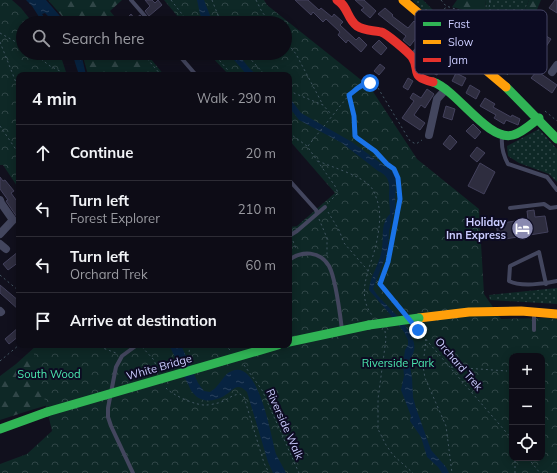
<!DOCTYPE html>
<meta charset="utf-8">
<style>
:root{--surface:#0d0c16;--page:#16151f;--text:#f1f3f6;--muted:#9a9ba1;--line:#2d2c35}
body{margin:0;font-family:Mulish,sans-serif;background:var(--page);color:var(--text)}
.controls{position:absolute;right:12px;bottom:12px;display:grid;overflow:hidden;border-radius:8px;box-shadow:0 2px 10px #0003}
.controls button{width:36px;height:36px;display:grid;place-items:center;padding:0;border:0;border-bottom:1px solid var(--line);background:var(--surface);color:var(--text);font:20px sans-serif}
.stop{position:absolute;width:12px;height:12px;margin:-9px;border:3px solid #1a73e8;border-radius:50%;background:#fff}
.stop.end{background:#1a73e8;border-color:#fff;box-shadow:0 1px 4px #0008}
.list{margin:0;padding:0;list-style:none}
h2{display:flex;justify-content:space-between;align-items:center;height:52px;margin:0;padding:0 16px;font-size:17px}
h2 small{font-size:13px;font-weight:400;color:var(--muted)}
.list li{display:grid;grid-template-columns:26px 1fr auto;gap:12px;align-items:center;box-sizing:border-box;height:56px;padding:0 16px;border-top:1px solid var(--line)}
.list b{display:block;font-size:15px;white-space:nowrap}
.list p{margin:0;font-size:13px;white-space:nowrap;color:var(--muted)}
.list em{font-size:13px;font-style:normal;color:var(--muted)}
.icon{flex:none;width:22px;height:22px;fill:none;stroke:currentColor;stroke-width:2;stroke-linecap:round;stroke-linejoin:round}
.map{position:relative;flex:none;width:557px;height:473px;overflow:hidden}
.search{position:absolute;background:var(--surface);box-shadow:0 2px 10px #0003;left:16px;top:16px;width:276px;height:44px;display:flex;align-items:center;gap:10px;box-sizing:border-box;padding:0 14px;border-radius:22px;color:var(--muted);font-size:15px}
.panel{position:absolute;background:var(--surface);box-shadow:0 2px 10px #0003;left:16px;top:72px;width:276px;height:276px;border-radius:8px}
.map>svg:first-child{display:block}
.grass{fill:url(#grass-dots)}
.forest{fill:url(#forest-firs)}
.park{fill:url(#park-crowns);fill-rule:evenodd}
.water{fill:url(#water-ripples)}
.building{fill:#2e2d3f;stroke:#43415c}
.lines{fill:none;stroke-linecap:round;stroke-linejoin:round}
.path{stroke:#435763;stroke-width:1;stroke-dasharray:2 3;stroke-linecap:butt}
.lane{stroke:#43465e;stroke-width:4}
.street{stroke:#43465e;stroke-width:8}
.fast{stroke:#30b455;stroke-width:9}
.slow{stroke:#ff9f0a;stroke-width:9}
.jam{stroke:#e5322d;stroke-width:9}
.fast-bridge{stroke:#30b455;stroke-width:9}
.route{stroke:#1a73e8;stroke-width:5}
.labels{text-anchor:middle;stroke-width:4;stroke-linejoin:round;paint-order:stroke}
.poi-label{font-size:11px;font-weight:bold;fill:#cbccff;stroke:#0c0b22;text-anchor:end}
.park-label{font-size:11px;fill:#4ceab0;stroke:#0c0b22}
.street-label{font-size:11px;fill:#cbccff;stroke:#0c0b22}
.key{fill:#0c0b22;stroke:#454564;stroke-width:1}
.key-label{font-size:11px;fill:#cbccff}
</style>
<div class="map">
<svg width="557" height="473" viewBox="0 0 557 473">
<defs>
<pattern id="grass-dots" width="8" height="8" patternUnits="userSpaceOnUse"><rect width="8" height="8" fill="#0e2826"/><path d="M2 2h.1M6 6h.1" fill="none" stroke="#304647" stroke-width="1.8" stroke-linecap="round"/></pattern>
<pattern id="forest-firs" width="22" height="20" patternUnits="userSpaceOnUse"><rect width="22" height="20" fill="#0e2826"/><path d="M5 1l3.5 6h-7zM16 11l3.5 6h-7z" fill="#304647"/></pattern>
<pattern id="park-crowns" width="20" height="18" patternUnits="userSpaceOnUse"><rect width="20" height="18" fill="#0e2826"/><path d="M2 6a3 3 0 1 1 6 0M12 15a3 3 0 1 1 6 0" fill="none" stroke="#304647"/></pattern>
<pattern id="water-ripples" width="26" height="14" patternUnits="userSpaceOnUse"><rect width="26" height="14" fill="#072341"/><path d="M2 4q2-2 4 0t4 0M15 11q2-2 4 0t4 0" fill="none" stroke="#2a425e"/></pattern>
</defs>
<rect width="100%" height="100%" fill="#11101d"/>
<g class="grass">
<polygon points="412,0 423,0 433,10 429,16"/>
<polygon points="486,0 529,0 517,30 511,38 487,21 485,9"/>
<polygon points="539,129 557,149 557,182 549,174 519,163 508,156 507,146"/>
<polygon points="557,288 557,304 490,300 489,295"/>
</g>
<g class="forest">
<polygon points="48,0 122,0 110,11 120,23 68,23"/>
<polygon points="457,0 486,0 485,9 487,21 468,11 452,7"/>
<polygon points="529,0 541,0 533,19 535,21 516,43 511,38 517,30"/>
<polygon points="449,11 470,16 488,26 521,51 518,60 506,75 462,37 446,26 449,20 446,17"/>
<polygon points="82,53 146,53 164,75 88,75"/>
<polygon points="37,345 169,345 102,389 31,410 0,420 0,376 16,364"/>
</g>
<g class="park">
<polygon points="0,0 12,0 21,8 33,23 23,23 23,53 56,53 62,60 67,75 19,75 19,189 3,165 0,165"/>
<path d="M164,0H264L267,5L370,87L417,159L479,209L484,294L501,319L547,318L557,319V473H0V464L27,454L52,431L33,350L37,345H289V227L297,226L335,193L289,140V75H229L208,53H285V23H183ZM512,356H542V458H512Z"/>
</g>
<g class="water">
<polygon points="26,0 46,0 66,23 55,23 45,13 42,14 48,23 43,23 32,6"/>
<polygon points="197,0 204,0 211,18 214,23 204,23 200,14"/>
<polygon points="72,53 81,53 86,75 79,75"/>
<polygon points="228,53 237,53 250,69 257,75 247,75"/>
<path d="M289,97L301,113L352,142L394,173L396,178L395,209L389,231L388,250L373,289C384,307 430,337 409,360L412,378L413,397L416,408L431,450L446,467L449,473H442L438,467L427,457L421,437L410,421L411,416L401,390L404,376L403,364L405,350L408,345V340L404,332L389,313L369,290C370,277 378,266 381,254C385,241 379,224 390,214C390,207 389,201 389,194C390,183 389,176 378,171L342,143L299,120L292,111L289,110Z"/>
<path d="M169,345H181L198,383L204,391L210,392C212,390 215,389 217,386C223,380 224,374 232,371C259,359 271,437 276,454C279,460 283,467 286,473H273L268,462L247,392C236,381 233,391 224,396C213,402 201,403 193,393C190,390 189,385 187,382C181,370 175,357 169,345Z"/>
</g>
<g class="building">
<polygon points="145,0 152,0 155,3 158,0 162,5 149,16 145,11 150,6"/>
<polygon points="295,0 308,0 319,10 321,8 332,17 334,14 343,22 340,25 356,40 359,37 367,45 361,52 348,40 346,43 338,35 340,32 326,19 323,22 313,12 311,15"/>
<polygon points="355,0 364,0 376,11 370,18 361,10 364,8"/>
<polygon points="555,0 557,0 557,13 549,8"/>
<polygon points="385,8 393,15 392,16 408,28 414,21 423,29 410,46 403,40 406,36 378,14"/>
<polygon points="131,14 135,19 140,15 144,20 141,23 131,23 131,22 127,18"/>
<polygon points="543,34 551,39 540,56 533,51"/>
<polygon points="379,40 387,48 381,55 372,47"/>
<polygon points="434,60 442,64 437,75 429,71"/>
<polygon points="380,64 385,68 379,75 374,71"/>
<polygon points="537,71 557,85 552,93 531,78"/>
<polygon points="456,73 466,78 462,86 452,81"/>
<polygon points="408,78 413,81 408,90 403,87"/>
<polygon points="470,85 480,91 476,99 466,93"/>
<polygon points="427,89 434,94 425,108 421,105 414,115 425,123 420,130 402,118 414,101 410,98 413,93 421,98"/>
<polygon points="485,98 495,104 493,107 511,117 512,115 520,119 518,125 506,120 504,124 494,118 496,115 480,106"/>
<polygon points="446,106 455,109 452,120 443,117"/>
<polygon points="473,124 481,132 475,139 466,131"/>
<polygon points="450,135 457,142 450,150 443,144"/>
<polygon points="477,147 485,153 477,162 470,156"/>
<polygon points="480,163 495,172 484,194 468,186"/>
<polygon points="0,177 3,181 5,180 14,191 11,193 19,204 19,220 6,201 8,200 0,189"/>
<polygon points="534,210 535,217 545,216 548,232 499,240 496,224 528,219 527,211"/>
<polygon points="19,251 19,262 8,270 3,264"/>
<polygon points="0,285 19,301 19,310 0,293"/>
<polygon points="19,327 19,336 9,344 5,339"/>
</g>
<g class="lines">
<g class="path">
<polyline points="171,0 189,23"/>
<polyline points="212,0 221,23"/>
<polyline points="256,0 262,12 271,23"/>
<polyline points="441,0 446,6 465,12 496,29 522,52"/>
<polyline points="490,0 489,9 496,29"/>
<polyline points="438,17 446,7"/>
<polyline points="0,33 23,46"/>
<polyline points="285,40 296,54 323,105"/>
<polyline points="0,42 19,90"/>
<polyline points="424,44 432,36"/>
<polyline points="33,53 50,66 62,72 64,75"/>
<polyline points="213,53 232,75"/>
<polyline points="245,53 265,75"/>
<polyline points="144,55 161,75"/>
<polyline points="507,75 522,52 545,67"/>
<polyline points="289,91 323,105 331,114"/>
<polyline points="349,95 354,116 355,136 375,151 387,164 394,169 398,178 400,199 388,262 380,284"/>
<polyline points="545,111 557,121"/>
<polyline points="0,126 19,154"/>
<polyline points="289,133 307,146 335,186 338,193 329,202"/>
<polyline points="308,146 349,95 365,83 374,84 378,88 410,141 416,144 422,140"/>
<path d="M318,161C332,167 358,175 368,184C373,188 375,194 377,200C382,214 379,230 376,245C371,267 355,293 372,315"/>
<polyline points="328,212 339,230 344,243 403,311"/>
<polyline points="319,219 327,238 327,255"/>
<polyline points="293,241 296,249"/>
<polyline points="0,275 19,291"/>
<polyline points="416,328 512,439"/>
<polyline points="385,331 386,339 378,399 378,429 386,445 393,455 413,473"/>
<polyline points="426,339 423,366 425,378 446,426 452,473"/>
<polyline points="95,345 116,353"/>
<polyline points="190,345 189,353 191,361"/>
<polyline points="225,345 230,350"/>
<polyline points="142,347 154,360 158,371"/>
<polyline points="0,361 19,345"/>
<polyline points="244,365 262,390 299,473"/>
<polyline points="451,367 507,371"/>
<path d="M166,388C172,395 197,406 206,405C209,405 214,404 218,403C227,401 230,395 240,394L244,397L264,463L269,473"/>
<polyline points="528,458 540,473"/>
<polyline points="515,473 515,458"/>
</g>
<g class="lane">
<polyline points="131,0 151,23"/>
<polyline points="177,53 196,75"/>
<path d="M502,137C501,148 503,155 508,164L547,177L557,190"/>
<polyline points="289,180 316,210 317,213"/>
<polyline points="510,208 544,204 550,208 557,207"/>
<polyline points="289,236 297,231 325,207"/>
<path d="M289,260C302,250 320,251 329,266C336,279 340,314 342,330"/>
<path d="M546,284L539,252L510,266L509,281C520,287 545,284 557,281"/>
<polyline points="534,330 534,313"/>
<polyline points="133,473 111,426 108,417 108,408 116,367 122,356 137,345"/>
</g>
<g class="street">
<polyline points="412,57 419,50"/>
<polyline points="552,72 557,65"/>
<polyline points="429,135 437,99 446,89"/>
<polyline points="0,200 1,203 13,220 0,234"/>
<polyline points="0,244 6,249"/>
<polyline points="0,311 1,312"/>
</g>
<g class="fast">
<path d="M433,82C457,90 488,142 513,135C523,132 531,124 539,118"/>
<polyline points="506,87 557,139"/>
<polyline points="289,342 369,325"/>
<polyline points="0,429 47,412"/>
</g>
<g class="slow">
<polyline points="403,0 506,87"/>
<polyline points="419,318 469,312 521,311 557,314"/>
</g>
<path class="jam" d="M337,0C348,6 347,19 357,26C364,31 373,30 381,32C386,33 408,52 412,57C421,70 409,77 433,82"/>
<g class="fast-bridge">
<polyline points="369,325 419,318"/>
<polyline points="47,412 278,345"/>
</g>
</g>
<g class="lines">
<path class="route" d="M370,83C362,83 356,90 349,95L354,116L355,136L357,138L375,151L387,164L394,169L398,178L400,199L388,262L380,284L418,330"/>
</g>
<defs>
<symbol id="hotel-disc" viewBox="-11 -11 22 22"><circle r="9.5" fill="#8a8ab0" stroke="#0c0b22"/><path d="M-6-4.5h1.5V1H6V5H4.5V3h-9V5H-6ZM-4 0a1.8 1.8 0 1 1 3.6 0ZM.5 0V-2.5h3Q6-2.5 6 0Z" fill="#fff"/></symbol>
</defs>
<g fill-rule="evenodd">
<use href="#hotel-disc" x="510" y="216" width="25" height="25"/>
</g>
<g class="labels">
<g class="poi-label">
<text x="506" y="226">Holiday<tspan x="506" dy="13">Inn Express</tspan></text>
</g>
<g class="park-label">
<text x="398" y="367">Riverside Park</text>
<text x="49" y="378">South Wood</text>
</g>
<g class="street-label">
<text transform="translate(459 364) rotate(49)" y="4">Orchard Trek</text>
<text transform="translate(159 367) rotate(-16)" y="4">White Bridge</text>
<text transform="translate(285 424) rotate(66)" y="4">Riverside Walk</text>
</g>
</g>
<rect x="415" y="10" width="132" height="64" rx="6" class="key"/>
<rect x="423" y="22" width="18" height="4" fill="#30b455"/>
<rect x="423" y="40" width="18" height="4" fill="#ff9f0a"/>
<rect x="423" y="58" width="18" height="4" fill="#e5322d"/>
<g class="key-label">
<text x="448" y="28">Fast</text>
<text x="448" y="46">Slow</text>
<text x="448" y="64">Jam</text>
</g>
</svg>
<div class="controls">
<button>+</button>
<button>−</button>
<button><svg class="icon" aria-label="locate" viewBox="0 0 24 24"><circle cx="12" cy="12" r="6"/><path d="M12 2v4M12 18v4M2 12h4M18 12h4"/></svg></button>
</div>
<div class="stop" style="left:370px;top:83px"></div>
<div class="stop end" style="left:418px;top:330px"></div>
<div class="search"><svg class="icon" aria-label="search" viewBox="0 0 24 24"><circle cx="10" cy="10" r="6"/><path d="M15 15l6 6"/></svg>Search here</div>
<section class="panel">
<h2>4 min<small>Walk · 290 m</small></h2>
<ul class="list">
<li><svg class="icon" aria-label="ahead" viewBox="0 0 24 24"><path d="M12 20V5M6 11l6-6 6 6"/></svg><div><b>Continue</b></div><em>20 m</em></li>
<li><svg class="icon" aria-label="left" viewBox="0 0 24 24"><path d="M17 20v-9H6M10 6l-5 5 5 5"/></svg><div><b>Turn left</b><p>Forest Explorer</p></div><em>210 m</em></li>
<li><svg class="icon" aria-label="left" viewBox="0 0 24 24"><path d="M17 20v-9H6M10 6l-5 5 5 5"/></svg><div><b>Turn left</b><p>Orchard Trek</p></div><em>60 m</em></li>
<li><svg class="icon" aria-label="arrive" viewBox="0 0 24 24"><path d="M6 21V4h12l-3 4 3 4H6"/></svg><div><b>Arrive at destination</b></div></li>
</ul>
</section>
</div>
